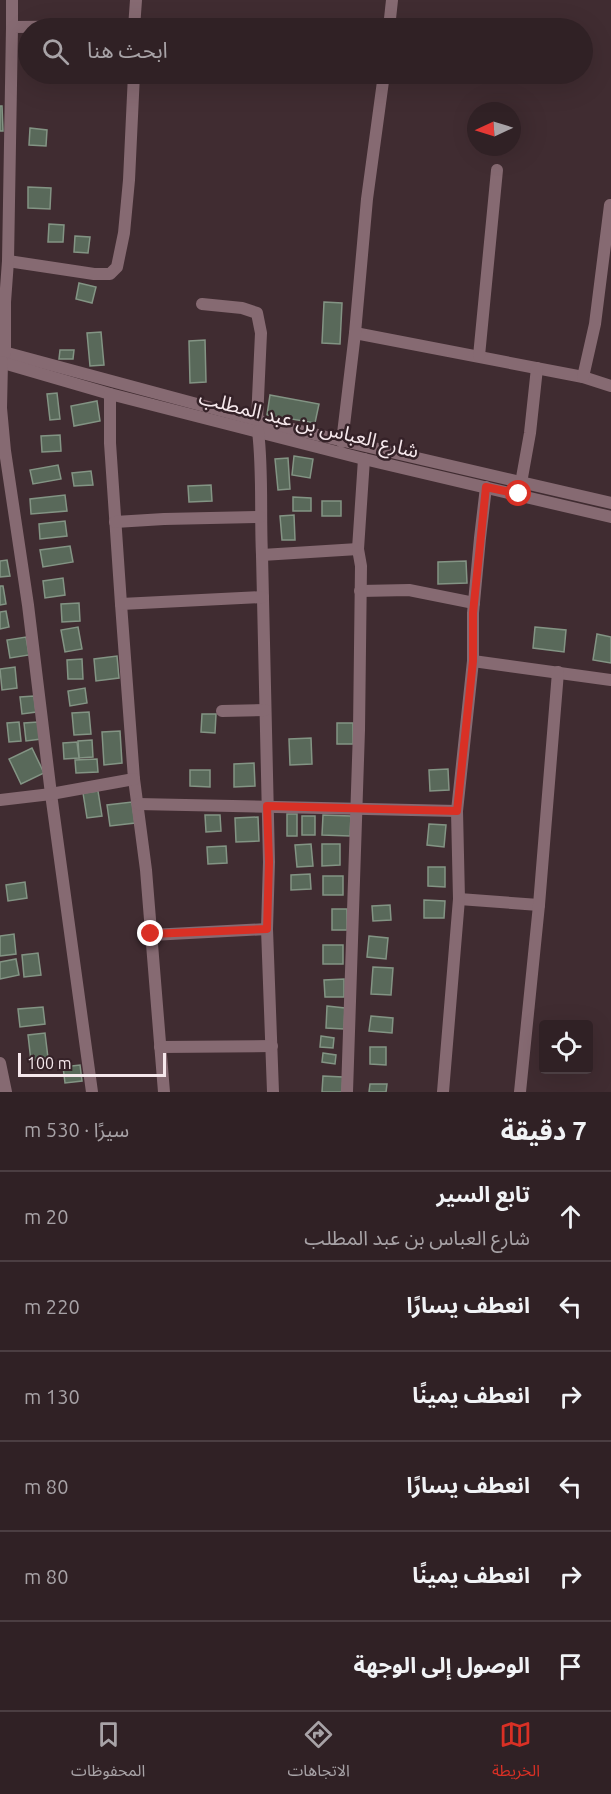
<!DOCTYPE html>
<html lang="ar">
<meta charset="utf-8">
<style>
:root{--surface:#302125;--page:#38292d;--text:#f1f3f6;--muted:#a8a3a7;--line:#4b3e42;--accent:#d93025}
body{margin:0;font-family:Ubuntu,"Noto Sans Arabic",sans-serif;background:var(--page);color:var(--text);direction:rtl}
.controls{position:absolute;right:18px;bottom:18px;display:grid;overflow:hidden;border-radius:6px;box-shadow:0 6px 24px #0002}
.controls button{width:54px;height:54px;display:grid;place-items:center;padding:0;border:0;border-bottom:2px solid var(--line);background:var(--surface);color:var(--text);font:30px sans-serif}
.compass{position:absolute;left:467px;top:102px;width:54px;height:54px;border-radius:50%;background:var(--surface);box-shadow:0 6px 24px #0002;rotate:266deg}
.scale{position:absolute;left:18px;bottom:15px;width:148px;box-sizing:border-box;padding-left:6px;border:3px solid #f6e8ec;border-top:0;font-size:16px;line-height:21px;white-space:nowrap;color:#f6e8ec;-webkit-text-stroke:4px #352228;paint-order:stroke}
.stop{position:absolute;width:18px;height:18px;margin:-14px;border:4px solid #d93025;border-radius:50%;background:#fff}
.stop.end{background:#d93025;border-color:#fff;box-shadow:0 2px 6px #0008}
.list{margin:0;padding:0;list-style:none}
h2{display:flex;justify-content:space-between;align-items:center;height:78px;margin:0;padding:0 24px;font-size:26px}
h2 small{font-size:20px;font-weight:400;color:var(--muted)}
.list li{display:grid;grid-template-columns:39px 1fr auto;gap:18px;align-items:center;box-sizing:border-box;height:90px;padding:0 24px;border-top:2px solid var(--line)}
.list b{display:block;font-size:22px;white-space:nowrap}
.list p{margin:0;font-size:20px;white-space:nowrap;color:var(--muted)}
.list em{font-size:20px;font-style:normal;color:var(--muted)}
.icon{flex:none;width:33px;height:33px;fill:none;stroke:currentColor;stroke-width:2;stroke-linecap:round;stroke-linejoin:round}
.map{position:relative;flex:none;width:611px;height:1092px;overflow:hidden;direction:ltr}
.search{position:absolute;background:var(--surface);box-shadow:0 6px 24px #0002;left:18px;right:18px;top:18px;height:66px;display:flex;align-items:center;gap:15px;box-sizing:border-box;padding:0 21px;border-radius:33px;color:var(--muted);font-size:22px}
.sheet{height:618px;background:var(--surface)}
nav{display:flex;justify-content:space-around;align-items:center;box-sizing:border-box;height:84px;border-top:2px solid var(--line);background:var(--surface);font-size:16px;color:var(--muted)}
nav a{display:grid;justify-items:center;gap:3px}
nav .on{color:var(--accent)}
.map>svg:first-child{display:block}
.building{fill:#59695a;stroke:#839484;stroke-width:1.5}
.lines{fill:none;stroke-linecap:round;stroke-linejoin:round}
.minor{stroke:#866a72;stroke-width:12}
.route{stroke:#d93025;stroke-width:8}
.labels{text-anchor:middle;stroke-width:5;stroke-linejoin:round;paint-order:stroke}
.street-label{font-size:20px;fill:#f6e8ec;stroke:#352228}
</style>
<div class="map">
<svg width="611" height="1092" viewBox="0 0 611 1092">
<rect width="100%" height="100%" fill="#402c31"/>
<g class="building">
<polygon points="0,106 2,106 3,131 0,131"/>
<polygon points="30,128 47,130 46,146 29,145"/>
<polygon points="28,187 51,188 50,209 28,208"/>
<polygon points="49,224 64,225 63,242 48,242"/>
<polygon points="75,236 90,237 88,253 74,252"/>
<polygon points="79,283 96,287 92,303 76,299"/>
<polygon points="324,302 342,303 340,344 322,343"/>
<polygon points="101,332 104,365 90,366 87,333"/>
<polygon points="205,340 206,382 190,383 189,341"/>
<polygon points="60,350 74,350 73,359 59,359"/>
<polygon points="57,393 60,419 50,420 47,394"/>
<polygon points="270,395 319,404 315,423 267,415"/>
<polygon points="97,401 100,421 74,426 71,406"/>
<polygon points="60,435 61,451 42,452 41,436"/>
<polygon points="294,456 313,459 310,478 292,475"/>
<polygon points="288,458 290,489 278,490 275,459"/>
<polygon points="58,465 61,479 33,484 30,470"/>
<polygon points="91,471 93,485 74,486 72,473"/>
<polygon points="211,485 212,501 189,502 188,486"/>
<polygon points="65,495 67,511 31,514 30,499"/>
<polygon points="293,497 311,498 311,511 293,511"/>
<rect x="322" y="501" width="19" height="15"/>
<polygon points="294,515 295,540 282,540 280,516"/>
<polygon points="65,521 67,536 40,539 39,524"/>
<polygon points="70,546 73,562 43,567 40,550"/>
<polygon points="7,560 10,576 0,577 0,561"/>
<polygon points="466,561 467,583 438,584 438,562"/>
<polygon points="63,578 65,595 45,598 43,581"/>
<polygon points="0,586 3,586 6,604 0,605"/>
<polygon points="79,603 80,621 62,622 61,604"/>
<polygon points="6,611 9,627 0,629 0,612"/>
<polygon points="78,627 82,649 65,652 61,630"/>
<polygon points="535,627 566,630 564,652 533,648"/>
<polygon points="597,634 611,637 611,663 593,660"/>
<polygon points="26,637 29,655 10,658 7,640"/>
<polygon points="117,656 119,678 96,681 94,659"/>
<polygon points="82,659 83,679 68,679 67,660"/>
<polygon points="15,667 17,688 2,690 0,669"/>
<polygon points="85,688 87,703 70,706 68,691"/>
<polygon points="34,696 36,712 22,714 20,697"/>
<polygon points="89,712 91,734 74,735 72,713"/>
<polygon points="202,714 216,714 215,733 201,732"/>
<polygon points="19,722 21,741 9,742 7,723"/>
<polygon points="38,722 41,739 26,741 24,723"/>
<rect x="337" y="723" width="16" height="21"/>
<polygon points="120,731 122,763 104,765 102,732"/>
<polygon points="311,738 312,764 290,765 289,739"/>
<polygon points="92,740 93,757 79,758 78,741"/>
<polygon points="77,742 79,758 64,759 63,743"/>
<polygon points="32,748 44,773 21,784 9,759"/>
<polygon points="97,759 98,772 76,773 75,760"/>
<polygon points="254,763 255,786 234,787 234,764"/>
<polygon points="448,769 449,790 430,791 429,770"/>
<polygon points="190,770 210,770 210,787 190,786"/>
<polygon points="98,791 102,816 87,818 83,793"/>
<polygon points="132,802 135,823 110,826 107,805"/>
<rect x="287" y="814" width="10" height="22"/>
<polygon points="205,815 220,815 221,831 206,832"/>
<polygon points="323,815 351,816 350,836 322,835"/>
<rect x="302" y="816" width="13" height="19"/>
<polygon points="258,817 259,841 236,842 235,818"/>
<polygon points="429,824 446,825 444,847 427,845"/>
<polygon points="311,844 313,866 297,867 295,845"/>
<polygon points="322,844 340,844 340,865 322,866"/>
<polygon points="226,846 227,863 208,864 207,847"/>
<polygon points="428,867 445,867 445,887 428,886"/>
<polygon points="310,874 311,889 291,890 291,875"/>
<rect x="323" y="876" width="20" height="19"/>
<polygon points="25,882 27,898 8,901 6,885"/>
<polygon points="424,900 445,901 444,918 424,918"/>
<polygon points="390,905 391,920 373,921 372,906"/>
<rect x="332" y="909" width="15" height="21"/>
<polygon points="14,934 16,954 0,956 0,936"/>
<polygon points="369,936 388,938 386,959 367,957"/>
<rect x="323" y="945" width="20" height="19"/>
<polygon points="38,953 41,975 24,977 22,955"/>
<polygon points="16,959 19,975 0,979 0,962"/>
<polygon points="373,967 393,968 391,995 371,994"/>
<polygon points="344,979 344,997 325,997 324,980"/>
<polygon points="327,1006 345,1008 344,1029 326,1028"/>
<polygon points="43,1007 45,1024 20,1027 18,1009"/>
<polygon points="371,1016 393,1018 392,1033 369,1031"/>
<polygon points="45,1033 48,1058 31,1061 28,1035"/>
<polygon points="321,1036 334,1038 333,1048 320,1047"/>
<polygon points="370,1047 386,1047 386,1065 370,1064"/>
<polygon points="323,1053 336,1055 335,1064 322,1062"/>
<polygon points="80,1065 82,1081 65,1083 63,1067"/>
<polygon points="323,1076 343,1077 342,1092 322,1092"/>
<polygon points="370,1084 387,1084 386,1092 369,1092"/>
</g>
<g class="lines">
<g class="minor">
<polyline points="12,0 12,27"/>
<polyline points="134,28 136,0"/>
<polyline points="389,28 392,0"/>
<polyline points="8,261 94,274 110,274 117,267 124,233 129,180 134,74"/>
<polyline points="202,304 242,308 257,313 261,333 257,420"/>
<polyline points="355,333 583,377 611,386"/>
<polyline points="0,351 275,425 611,503"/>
<polyline points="5,353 5,302 8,261 12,27 135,26"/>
<polyline points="479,356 497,170"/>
<polyline points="0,362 110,394 364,459 611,517"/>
<polyline points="2,362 1,408 5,451 28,605 51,794 92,1092"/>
<polyline points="583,377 595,324 610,205"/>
<polyline points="110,394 110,443 121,604 134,779 146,870 164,1092"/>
<path d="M258,431C263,472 260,514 262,555L269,862L267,929L273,1092"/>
<polyline points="342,442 355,333 367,199 384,74"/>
<polyline points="521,483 530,433 537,368"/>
<polyline points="115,522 164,519 260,517"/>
<polyline points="262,555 358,549"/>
<polyline points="360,591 409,590 474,603"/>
<polyline points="121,604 263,597"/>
<polyline points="473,661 611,680"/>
<polyline points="222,711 265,710"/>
<polyline points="0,800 51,794 134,779"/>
<polyline points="138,804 457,811"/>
<polyline points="459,899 539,905"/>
<polyline points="151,935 267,929"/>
<polyline points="160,1047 272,1046"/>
<polyline points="0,1063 6,1092"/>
<polyline points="347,1092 359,730 361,566 358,549 364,459"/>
<polyline points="443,1092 459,899 457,811 473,661 473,613 480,538 486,487"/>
<polyline points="520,1092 539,905 558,672"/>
</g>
</g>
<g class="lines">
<polyline class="route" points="151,934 267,929 269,862 267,806 457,811 473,661 473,613 486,487 519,494"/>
</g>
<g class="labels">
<g class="street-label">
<text transform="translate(309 424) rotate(14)" y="7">شارع العباس بن عبد المطلب</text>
</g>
</g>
</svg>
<div class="controls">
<button><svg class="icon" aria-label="locate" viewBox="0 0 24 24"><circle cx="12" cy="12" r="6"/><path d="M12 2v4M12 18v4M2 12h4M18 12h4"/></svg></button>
</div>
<svg class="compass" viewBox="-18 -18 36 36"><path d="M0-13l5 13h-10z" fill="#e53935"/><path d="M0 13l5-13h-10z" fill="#a8a3a7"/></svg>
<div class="scale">100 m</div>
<div class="stop" style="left:519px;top:494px"></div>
<div class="stop end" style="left:151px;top:934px"></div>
<div class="search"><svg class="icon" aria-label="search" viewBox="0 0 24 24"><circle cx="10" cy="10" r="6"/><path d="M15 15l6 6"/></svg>ابحث هنا</div>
</div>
<section class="sheet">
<h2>7 دقيقة<small>سيرًا · 530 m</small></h2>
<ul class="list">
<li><svg class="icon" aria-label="ahead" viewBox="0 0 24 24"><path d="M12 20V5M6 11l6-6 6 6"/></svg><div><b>تابع السير</b><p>شارع العباس بن عبد المطلب</p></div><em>20 m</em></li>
<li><svg class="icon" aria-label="left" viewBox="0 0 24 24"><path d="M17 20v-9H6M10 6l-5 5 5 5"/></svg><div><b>انعطف يسارًا</b></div><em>220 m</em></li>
<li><svg class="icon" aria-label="right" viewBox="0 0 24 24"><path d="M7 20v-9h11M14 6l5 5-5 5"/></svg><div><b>انعطف يمينًا</b></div><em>130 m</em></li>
<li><svg class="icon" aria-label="left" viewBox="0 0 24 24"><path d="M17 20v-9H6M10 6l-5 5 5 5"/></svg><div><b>انعطف يسارًا</b></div><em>80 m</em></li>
<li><svg class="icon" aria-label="right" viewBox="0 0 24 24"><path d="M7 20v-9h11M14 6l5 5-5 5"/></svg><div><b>انعطف يمينًا</b></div><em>80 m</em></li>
<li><svg class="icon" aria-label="arrive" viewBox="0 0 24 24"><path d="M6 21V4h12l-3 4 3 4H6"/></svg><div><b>الوصول إلى الوجهة</b></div></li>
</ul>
</section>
<nav>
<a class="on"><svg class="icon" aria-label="map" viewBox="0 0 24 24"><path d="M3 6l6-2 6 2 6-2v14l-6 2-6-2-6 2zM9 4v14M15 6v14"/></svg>الخريطة</a>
<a><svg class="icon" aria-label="directions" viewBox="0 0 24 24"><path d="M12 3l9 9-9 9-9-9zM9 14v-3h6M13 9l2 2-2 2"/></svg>الاتجاهات</a>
<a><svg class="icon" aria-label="saved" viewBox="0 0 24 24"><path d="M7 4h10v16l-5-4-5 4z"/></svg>المحفوظات</a>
</nav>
